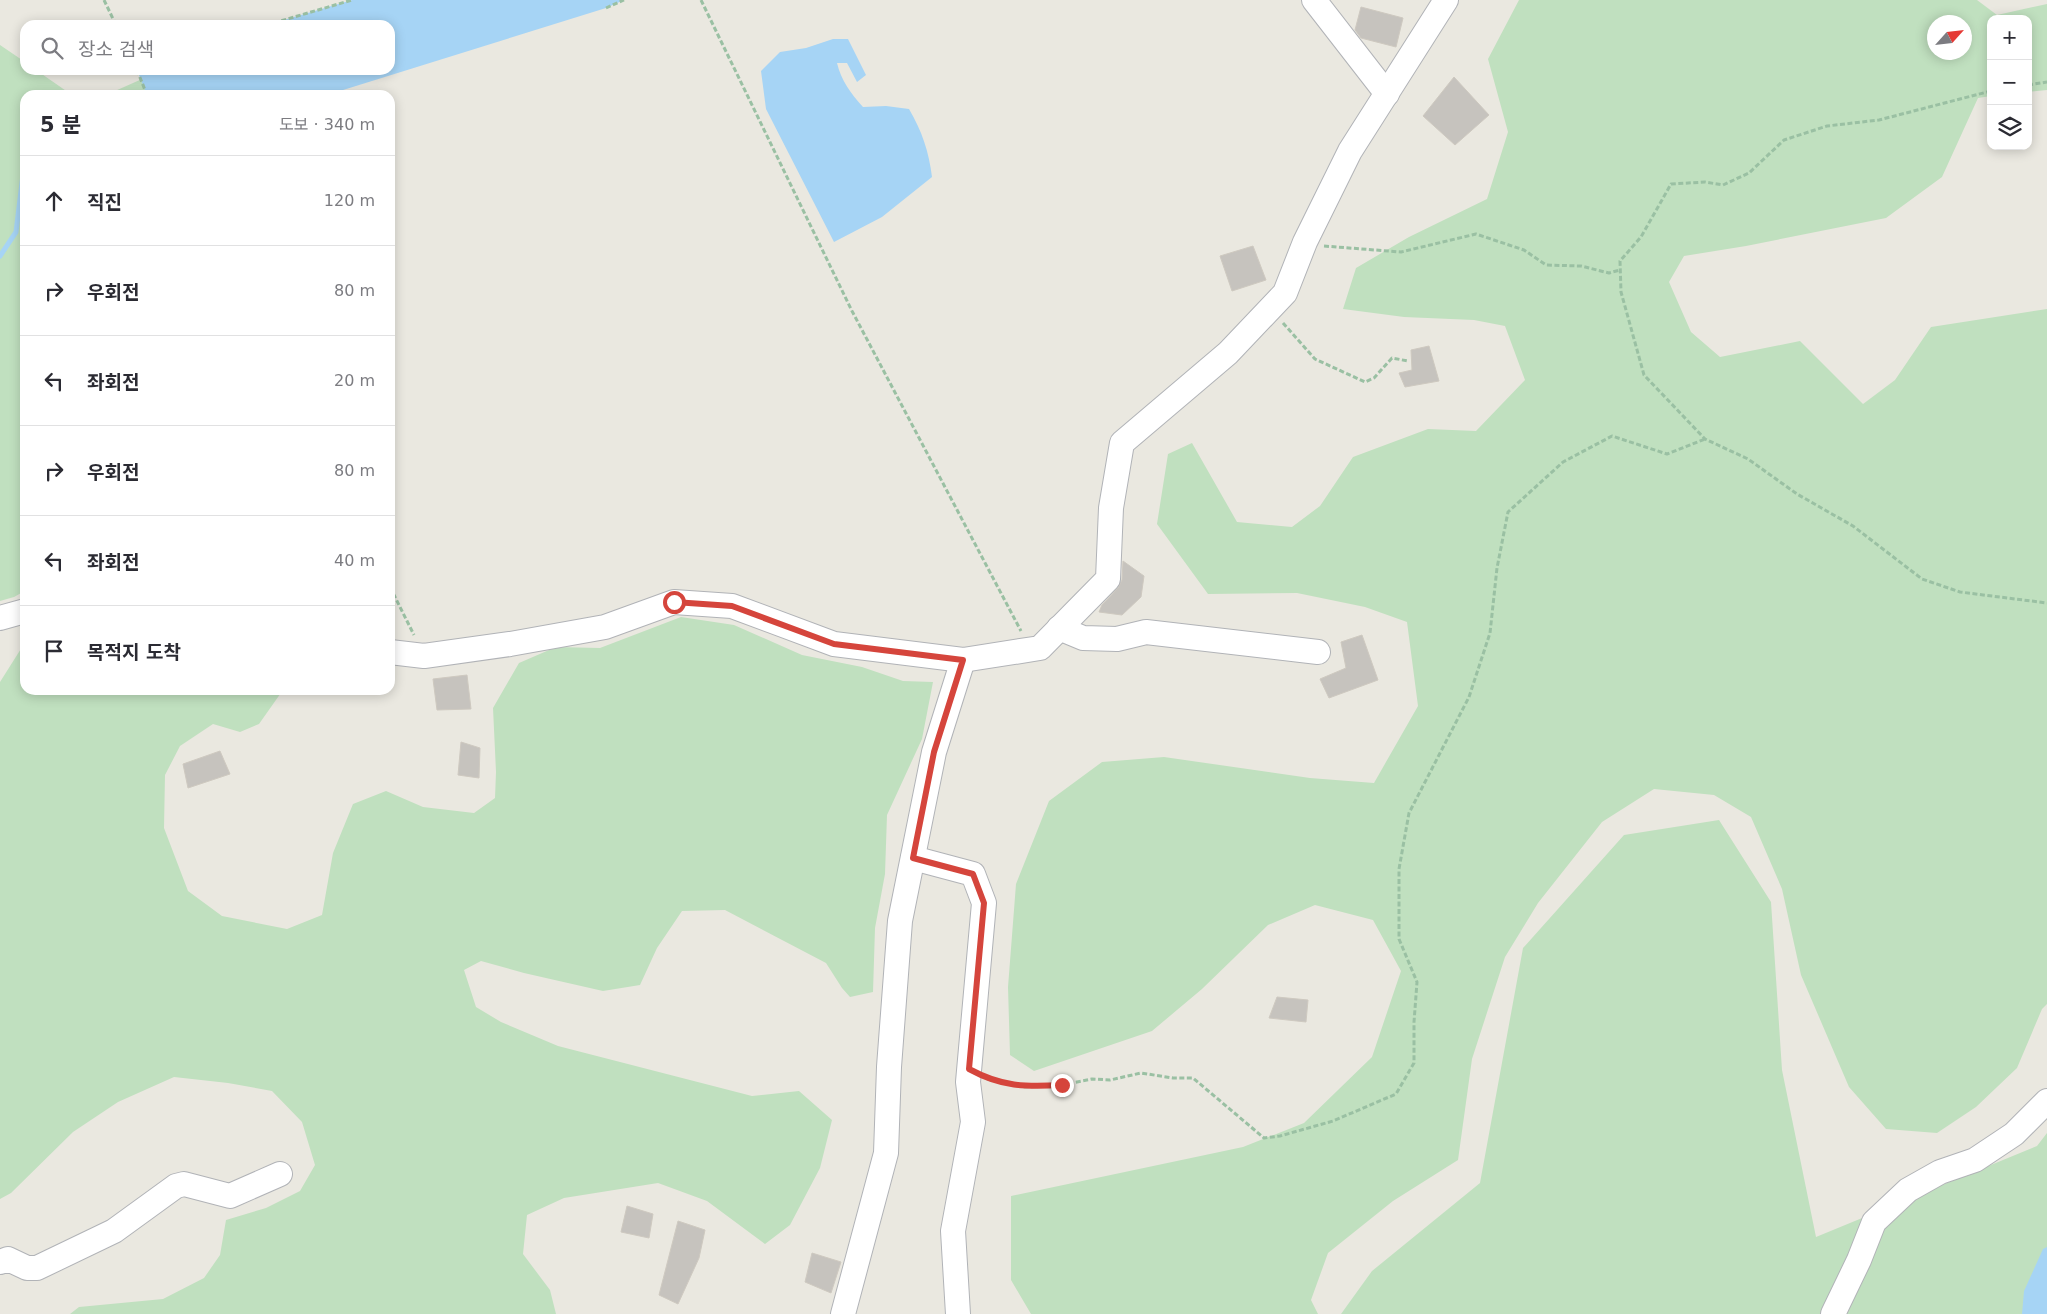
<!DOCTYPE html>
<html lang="ko">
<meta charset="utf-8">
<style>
:root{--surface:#fff;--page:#f7f7f7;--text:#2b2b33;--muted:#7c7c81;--line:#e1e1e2}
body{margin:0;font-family:"DejaVu Sans","Noto Sans KR",sans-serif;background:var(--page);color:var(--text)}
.controls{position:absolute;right:15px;top:15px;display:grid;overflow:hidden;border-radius:10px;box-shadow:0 2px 12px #0003}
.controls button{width:45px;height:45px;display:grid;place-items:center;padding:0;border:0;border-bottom:1px solid var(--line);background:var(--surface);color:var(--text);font:25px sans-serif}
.compass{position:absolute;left:1927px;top:15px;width:45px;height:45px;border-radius:50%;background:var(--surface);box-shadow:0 2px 12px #0003;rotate:63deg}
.stop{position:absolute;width:15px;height:15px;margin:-11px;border:4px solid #d5453c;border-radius:50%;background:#fff}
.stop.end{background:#d5453c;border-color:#fff;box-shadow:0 1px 5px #0008}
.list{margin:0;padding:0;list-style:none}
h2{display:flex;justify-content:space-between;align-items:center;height:65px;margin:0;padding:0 20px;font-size:21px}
h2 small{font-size:16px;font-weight:400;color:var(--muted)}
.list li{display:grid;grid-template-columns:32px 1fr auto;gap:15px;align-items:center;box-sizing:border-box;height:90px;padding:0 20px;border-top:1px solid var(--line)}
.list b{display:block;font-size:19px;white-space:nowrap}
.list em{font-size:16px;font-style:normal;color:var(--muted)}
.icon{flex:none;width:28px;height:28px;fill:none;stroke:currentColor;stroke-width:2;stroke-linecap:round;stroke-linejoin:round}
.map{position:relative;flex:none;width:2047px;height:1314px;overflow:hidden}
.search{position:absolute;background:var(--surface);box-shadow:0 2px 12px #0003;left:20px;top:20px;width:375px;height:55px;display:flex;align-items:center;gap:12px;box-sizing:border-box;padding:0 18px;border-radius:15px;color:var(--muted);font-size:19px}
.panel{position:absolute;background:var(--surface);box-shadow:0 2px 12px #0003;left:20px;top:90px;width:375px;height:605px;border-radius:15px}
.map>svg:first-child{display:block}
.green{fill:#c0e0bf;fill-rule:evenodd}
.water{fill:#a6d4f5}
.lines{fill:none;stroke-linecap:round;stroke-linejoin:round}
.stream{stroke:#a6d4f5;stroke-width:5}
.building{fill:#c6c3be;stroke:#cec9c0}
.minor-casing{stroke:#b1b3b7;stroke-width:26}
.path{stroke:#9ac0a3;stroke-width:3;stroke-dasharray:5 2.5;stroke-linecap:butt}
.minor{stroke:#fff;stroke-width:24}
.route{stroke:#d5453c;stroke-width:6}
</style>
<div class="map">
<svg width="2047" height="1314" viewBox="0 0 2047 1314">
<rect width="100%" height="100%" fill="#eae8e0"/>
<g class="green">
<path d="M1519,0H1977L1997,15L2047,4V90L2028,92V19H1991V96L1978,98L1942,177L1886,218L1746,246L1684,256L1669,282L1691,332L1720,357L1800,341L1863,404L1895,380L1931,327L2047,309V1004L2042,1009L2017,1068L1976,1107L1937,1133L1886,1129L1849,1087L1801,975L1782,889L1751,817L1714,795L1654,789L1602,822L1538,903L1505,957L1472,1059L1458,1160L1393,1201L1328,1253L1311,1300L1318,1314H1031L1011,1280V1196L1243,1147L1304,1123L1372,1057L1401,971L1373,920L1315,905L1268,925L1202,989L1152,1031L1034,1071L1010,1055L1008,987L1016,884L1049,801L1102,762L1164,757L1310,778L1374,783L1418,706L1407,622L1365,607L1297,593L1208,594L1157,524L1168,454L1192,443L1237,522L1292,527L1320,506L1353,457L1428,429L1476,431L1525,380L1505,326L1474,320L1404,317L1343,309L1356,268L1409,237L1487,199L1508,132L1488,59ZM1934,22H1964V52H1934Z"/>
<polygon points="0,45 25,62 25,70 36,70 72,95 25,95 25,462 23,464 25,469 25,586 23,592 14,597 0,601"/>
<polygon points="142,79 148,95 106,95"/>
<polygon points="681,617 734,625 802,655 862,667 903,681 933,682 922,739 887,815 885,874 875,928 873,992 850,997 842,988 826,963 725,910 682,911 657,948 640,985 603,991 524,973 481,961 464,970 476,1007 501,1022 558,1046 752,1096 799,1091 832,1120 820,1168 790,1225 765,1244 707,1201 658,1183 564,1198 527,1215 523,1254 550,1290 556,1314 70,1314 79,1307 163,1299 204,1278 220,1255 226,1220 266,1208 300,1191 315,1165 302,1122 272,1091 228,1083 174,1077 118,1102 73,1132 11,1193 0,1199 0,682 24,644 25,690 283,690 259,724 240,732 213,724 180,746 165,775 164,828 188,891 222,916 287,929 322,915 333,853 353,804 386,791 423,807 474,813 495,798 496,772 493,708 519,663 556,647 600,648"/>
<polygon points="1719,820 1771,902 1782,1070 1816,1237 2037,1146 2047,1133 2047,1314 1341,1314 1372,1271 1480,1183 1523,948 1624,835"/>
</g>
<g class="water">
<polygon points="352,0 624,0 606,8 327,95 147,95 137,70 390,70 390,25 267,25"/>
<path d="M833,39H848L866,75L857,82L847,63H837C841,80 851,94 863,107L886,106L909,109C922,131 929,152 932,177L882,217L834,242L766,109L761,71L780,52L806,48Z"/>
<polygon points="2047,1247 2047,1314 2022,1314 2024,1291 2043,1249"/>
</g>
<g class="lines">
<polyline class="stream" points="0,256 16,232 25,158"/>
</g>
<g class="building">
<polygon points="1361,7 1403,18 1396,47 1361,38 1355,30"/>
<polygon points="1454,77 1489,115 1455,145 1423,116"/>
<polygon points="1253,246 1266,280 1232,291 1220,256"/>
<polygon points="1429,346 1439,381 1405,387 1399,373 1412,370 1411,350"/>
<polygon points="1123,561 1144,576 1141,597 1122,615 1099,612 1102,605 1118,588 1122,580"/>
<polygon points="1362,635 1378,680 1329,698 1320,679 1346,668 1341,642"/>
<polygon points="467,675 471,709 437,710 433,679"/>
<polygon points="461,742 480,748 479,778 458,775"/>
<polygon points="220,751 230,774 188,788 183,764"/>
<polygon points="1277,997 1308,1000 1306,1022 1269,1018"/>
<polygon points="627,1206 653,1214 649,1238 621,1232"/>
<polygon points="678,1221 705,1230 699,1258 678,1304 659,1295"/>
<polygon points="812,1253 841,1262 831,1293 805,1282"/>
</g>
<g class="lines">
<defs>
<g id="minor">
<polyline points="1314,0 1387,94"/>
<polyline points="0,618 25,611"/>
<polyline points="1059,628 1083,638 1117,639 1146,632 1318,652"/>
<polyline points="390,652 424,656 510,644 605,627 674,602 732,606 834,644 963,660 1040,648 1108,579 1111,508 1122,443 1228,353 1285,293 1305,242 1350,151 1446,0"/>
<polyline points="913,858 973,874 984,903 968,1082 973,1122 953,1231 958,1314"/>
<polyline points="0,1262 8,1259 27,1268 37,1268 114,1231 176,1186 184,1184 230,1196 280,1174"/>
<polyline points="843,1314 886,1153 889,1067 900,921 934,752 963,660"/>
<polyline points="1833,1314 1859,1260 1874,1222 1908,1190 1940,1172 1975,1160 2014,1134 2047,1101"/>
</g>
</defs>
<use href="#minor" class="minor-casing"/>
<g class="path">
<polyline points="104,0 116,25"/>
<polyline points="701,0 852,311 1021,631"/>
<polyline points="606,8 624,0"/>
<polyline points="267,25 352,0"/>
<polyline points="137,70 147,95"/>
<polyline points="2028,85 2047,82"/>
<polyline points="1991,91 1879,120 1827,126 1784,140 1749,173 1723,185 1705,182 1671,184 1641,237 1620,261 1621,292 1644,375 1705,439 1748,459 1797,494 1853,526 1922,579 1960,592 2047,603"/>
<polyline points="1324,246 1401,252 1476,234 1524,250 1546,265 1581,266 1609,273 1620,270"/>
<polyline points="1283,323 1315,359 1365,382 1374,378 1392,358 1408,361"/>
<polyline points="390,587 414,635"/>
<polyline points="987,1079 1025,1087 1062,1085 1092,1079 1110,1080 1141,1073 1173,1078 1193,1078 1264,1138 1280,1136 1333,1121 1396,1094 1414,1063 1414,1022 1417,982 1399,939 1399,869 1409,813 1469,697 1490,633 1497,568 1508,512 1563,462 1612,436 1667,454 1705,439"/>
</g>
<use href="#minor" class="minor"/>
</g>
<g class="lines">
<path class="route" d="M674,602L732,606L834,644L963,660L934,752L913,858L973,874L984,903L969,1069C1002,1087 1025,1087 1062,1085"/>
</g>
</svg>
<div class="controls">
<button>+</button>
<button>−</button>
<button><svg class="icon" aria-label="layers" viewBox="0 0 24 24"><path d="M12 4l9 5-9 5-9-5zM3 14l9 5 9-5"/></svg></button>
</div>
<svg class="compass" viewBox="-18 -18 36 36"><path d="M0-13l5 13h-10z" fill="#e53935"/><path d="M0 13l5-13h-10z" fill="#7c7c81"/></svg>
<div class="stop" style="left:674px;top:602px"></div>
<div class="stop end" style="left:1062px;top:1085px"></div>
<div class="search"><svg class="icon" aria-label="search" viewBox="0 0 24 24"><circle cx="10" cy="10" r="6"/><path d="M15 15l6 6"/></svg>장소 검색</div>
<section class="panel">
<h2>5 분<small>도보 · 340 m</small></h2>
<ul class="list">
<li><svg class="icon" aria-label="ahead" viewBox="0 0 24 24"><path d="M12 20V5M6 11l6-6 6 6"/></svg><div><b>직진</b></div><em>120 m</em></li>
<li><svg class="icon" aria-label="right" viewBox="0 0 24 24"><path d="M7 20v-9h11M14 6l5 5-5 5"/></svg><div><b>우회전</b></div><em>80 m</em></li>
<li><svg class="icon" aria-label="left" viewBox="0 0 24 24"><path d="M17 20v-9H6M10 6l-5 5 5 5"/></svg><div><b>좌회전</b></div><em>20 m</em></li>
<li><svg class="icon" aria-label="right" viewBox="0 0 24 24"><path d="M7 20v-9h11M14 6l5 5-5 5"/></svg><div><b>우회전</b></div><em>80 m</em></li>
<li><svg class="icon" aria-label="left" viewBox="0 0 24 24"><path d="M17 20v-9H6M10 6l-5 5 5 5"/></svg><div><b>좌회전</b></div><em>40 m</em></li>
<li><svg class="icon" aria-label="arrive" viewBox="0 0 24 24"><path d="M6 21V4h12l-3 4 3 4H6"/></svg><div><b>목적지 도착</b></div></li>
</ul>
</section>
</div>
